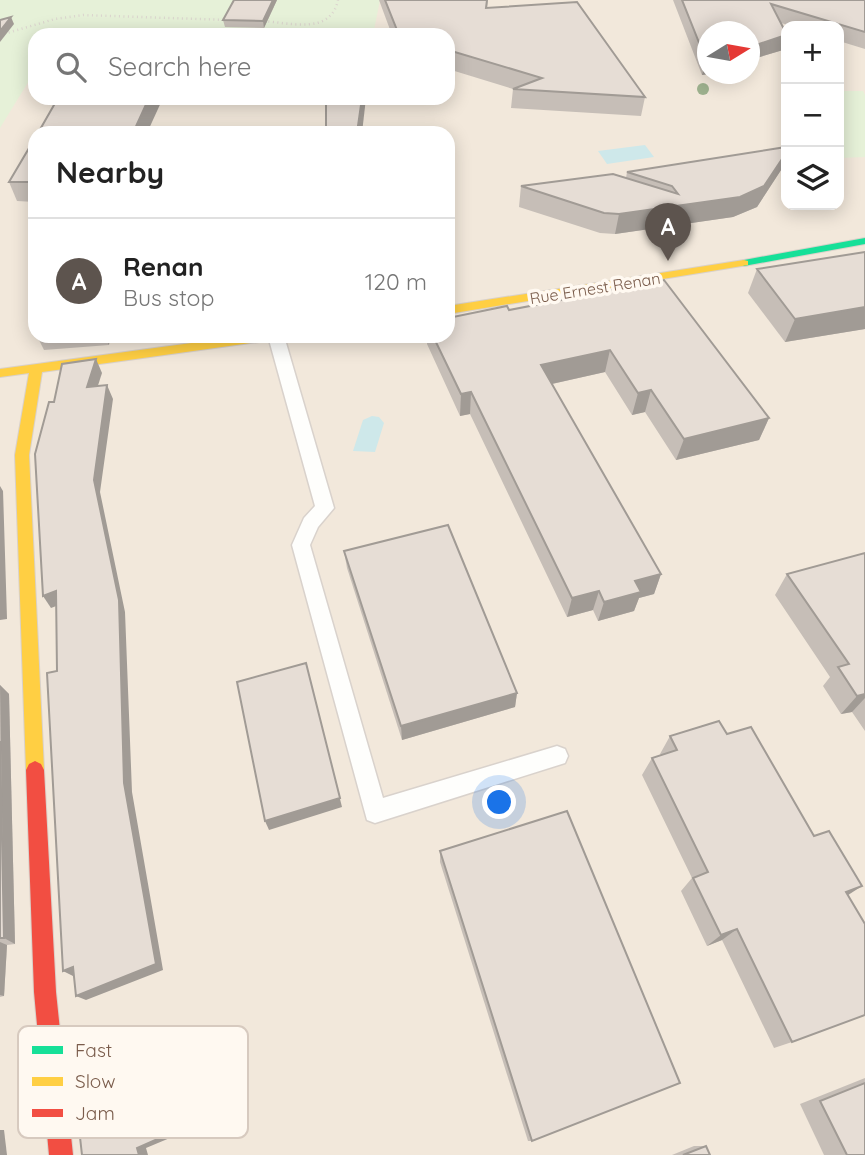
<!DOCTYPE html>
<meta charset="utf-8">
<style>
:root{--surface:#fff;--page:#f2f2f2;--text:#222;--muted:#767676;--line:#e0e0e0;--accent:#5d544e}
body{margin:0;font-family:Quicksand,sans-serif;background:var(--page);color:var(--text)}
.controls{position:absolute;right:21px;top:21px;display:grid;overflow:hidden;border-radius:14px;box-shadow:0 4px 18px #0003}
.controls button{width:63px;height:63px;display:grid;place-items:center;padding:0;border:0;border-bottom:2px solid var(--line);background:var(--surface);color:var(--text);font:35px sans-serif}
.compass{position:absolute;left:697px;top:21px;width:63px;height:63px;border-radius:50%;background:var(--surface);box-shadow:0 4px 18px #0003;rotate:79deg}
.you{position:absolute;left:500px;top:803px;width:24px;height:24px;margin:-18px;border:5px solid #fff;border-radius:50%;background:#1a73e8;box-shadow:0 0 0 10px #1a73e833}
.badge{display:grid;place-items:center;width:46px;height:46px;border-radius:50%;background:var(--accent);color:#fff;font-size:23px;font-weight:700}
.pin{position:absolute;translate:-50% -58px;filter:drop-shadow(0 2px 4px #0008)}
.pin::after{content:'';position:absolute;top:37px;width:24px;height:21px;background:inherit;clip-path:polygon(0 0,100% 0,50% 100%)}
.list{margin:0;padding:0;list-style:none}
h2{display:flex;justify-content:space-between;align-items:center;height:91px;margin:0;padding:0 28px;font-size:30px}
h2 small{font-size:23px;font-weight:400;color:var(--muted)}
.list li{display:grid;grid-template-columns:46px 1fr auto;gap:21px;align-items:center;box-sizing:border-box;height:126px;padding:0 28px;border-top:2px solid var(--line)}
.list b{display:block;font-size:26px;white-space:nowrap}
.list p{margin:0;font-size:23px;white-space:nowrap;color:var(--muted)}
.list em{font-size:23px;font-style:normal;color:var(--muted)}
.icon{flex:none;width:38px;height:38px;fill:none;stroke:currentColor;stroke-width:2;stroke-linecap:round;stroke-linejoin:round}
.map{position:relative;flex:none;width:865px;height:1155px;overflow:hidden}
.search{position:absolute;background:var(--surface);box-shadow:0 4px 18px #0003;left:28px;top:28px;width:427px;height:77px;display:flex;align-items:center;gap:18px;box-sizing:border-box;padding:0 24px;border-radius:21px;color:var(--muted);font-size:26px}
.panel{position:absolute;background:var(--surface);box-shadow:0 4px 18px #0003;left:28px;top:126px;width:427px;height:217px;border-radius:21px}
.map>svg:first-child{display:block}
.residential{fill:#f2e8db;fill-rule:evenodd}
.green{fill:#e6f1d8}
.water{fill:#cee8ea}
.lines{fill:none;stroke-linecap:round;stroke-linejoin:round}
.lane-casing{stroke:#d9d2cc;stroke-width:3}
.fast-casing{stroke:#d9d1ca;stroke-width:2}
.slow-casing{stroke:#d9d1ca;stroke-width:2}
.jam-casing{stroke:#d9d1ca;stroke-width:2}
.path{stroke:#dbd4ce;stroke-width:2.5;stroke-dasharray:1 3.5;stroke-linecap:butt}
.lane{fill:#fefefc;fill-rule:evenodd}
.fast{fill:#16e098;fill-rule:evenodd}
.slow{fill:#ffcf43;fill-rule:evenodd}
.jam{fill:#f24e42;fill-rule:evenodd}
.tree{fill:#9db18e}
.wall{fill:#c6beb7}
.shaded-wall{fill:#a19b95}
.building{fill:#e6ddd5;stroke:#a19b95;stroke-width:2}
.labels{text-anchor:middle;stroke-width:7;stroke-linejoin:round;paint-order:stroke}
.far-street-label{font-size:16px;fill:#7a5c4b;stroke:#fff9f1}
.key{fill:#fff9f1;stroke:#d7cabf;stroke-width:2}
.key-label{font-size:19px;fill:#7a5c4b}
</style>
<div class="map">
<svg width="865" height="1155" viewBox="0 0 865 1155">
<rect width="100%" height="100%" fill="#f9f5ee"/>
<path class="residential" d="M0,0H865V1155H0ZM786,26H839V205H786ZM708,32H750V74H708ZM35,35H448V98H35ZM35,133H448V336H35Z"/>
<g class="green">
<polygon points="0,0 380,0 373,35 35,35 35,71 0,128"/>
<polygon points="839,91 863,91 865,95 865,157 839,158"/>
</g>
<g class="water">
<polygon points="645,145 654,157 607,164 598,151"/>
<polygon points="372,416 379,417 384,423 375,452 353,451 363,420"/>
</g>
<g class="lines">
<defs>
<polygon id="lane" points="268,336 284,336 334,508 318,527 310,545 383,798 557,746 565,749 568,756 565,763 375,823 367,820 292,545 304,518 315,506"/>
<polygon id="fast" points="865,238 865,244 744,266 738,263 744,260"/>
<g id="slow">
<polygon points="744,260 748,261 748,265 448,314 448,306"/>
<polygon points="243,336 279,336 273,340 42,372 29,455 44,770 41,776 35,779 29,776 26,770 15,455 29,373 0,377 0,369"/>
</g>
<polygon id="jam" points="35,761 41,764 44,770 56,992 73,1155 49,1155 34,992 26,770 29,764"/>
</defs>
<use href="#lane" class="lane-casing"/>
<use href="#fast" class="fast-casing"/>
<use href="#slow" class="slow-casing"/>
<use href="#jam" class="jam-casing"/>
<g class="path">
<path d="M264,21C290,23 331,35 338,0"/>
<polyline points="0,35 55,19 83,15 228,20"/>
</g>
<use href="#lane" class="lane"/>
<use href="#fast" class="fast"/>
<use href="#slow" class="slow"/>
<use href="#jam" class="jam"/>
</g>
<circle class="tree" cx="703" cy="89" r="6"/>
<g class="wall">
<polygon points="277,0 264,28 225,27 223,20"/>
<polygon points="379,0 488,0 487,8 645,97 641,116 511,108 513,89 448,69 448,35 392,35"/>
<polygon points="673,0 865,0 865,49 839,41 839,26 792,26 781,23 786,33 786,38 783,50 750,60 750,32 708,74 702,75"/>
<polygon points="35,138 35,202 17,201 9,182"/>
<polygon points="786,147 786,158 783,167 757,207 733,217 615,234 600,233 519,207 521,186 626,178 627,172"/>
<polygon points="757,269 865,329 785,342 748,293"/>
<polygon points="664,280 769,418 759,440 676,460 645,412 632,415 605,372 552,384 661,574 654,594 639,598 634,611 598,621 593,610 567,617 470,414 460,416 427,344 427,336 448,336 509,310"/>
<polygon points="37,336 110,336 109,345 44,350"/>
<polygon points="344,551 517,693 515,707 402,740 347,568"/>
<polygon points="865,553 865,731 852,712 841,714 823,686 830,677 775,595 787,574"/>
<polygon points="0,685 9,694 15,944 7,945 4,996 0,997"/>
<polygon points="727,734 848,895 792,1042 774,1048 722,940 707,946 681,891 692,878 642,775 652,758 661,755 660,754 670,736"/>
<polygon points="440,851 532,1141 528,1141 440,862"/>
<polygon points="865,1078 865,1155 824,1155 800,1104"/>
<polygon points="694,1146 706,1146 710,1155 672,1155"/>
</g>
<g class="shaded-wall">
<polygon points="273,0 277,0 264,28 263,21"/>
<polygon points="11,17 14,24 0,42 0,31"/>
<polygon points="786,35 783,50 750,60 750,47"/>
<polygon points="706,60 708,60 708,74 709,74 702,75"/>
<polygon points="149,98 163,98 147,133 133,133"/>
<polygon points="362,98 366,98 362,133 357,133"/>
<polygon points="786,153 786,158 783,167 757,207 733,217 615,234 619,214 740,197"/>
<polygon points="865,307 865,329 785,342 795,319"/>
<polygon points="105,336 110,336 109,345"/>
<polygon points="354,336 370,336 355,342"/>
<polygon points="610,350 605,372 538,387 541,365"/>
<polygon points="96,359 102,373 93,401 87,387"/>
<polygon points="107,385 113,399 100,492 125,612 132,792 163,970 86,1000 76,996 124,783 94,480"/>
<polygon points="651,390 645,412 632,415 638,393"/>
<polygon points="471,392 470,414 460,416 461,394"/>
<polygon points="769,418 759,440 676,460 684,439"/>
<polygon points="0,486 3,491 7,619 0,620"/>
<polygon points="661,574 654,594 639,598 634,611 598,621 604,602 635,581"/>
<polygon points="56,591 64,603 51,608 43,596"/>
<polygon points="599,591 593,610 567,617 572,598"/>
<polygon points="306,663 342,807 269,830 265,821"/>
<polygon points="0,685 9,694 15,944 4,938"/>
<polygon points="517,693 515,707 402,740 401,726"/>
<polygon points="865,694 865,698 852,712 841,714 857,696"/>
<polygon points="862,886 842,899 846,892"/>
<polygon points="737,929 722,940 707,946 721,935"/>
<polygon points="0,942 7,945 4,996 0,995"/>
<polygon points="73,967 73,976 63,971"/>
<polygon points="153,1042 161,1045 177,1135 146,1148 148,1155 139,1155 137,1148"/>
<polygon points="0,1130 4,1130 7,1155 0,1155"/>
</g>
<g class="building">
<polygon points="234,0 273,0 263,21 223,20"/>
<polygon points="385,0 487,0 486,8 577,2 645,97 513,89 542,78 448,50 448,35 399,35"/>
<polygon points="682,0 865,0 865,32 771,4 786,33 786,35 750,47 750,32 708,32 708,60 706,60"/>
<polygon points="11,17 0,31 0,20"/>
<polygon points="58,98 149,98 133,133 38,133"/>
<polygon points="326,98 362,98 357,133 326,133"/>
<polygon points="35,138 35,182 9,182"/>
<polygon points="786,147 786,153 764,186 740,197 619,214 604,213 521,186 613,174 678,194 672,186 627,172"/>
<polygon points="865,252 865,307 795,319 757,269"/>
<polygon points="664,280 769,418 684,439 651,390 638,393 610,350 541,365 661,574 635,581 641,592 604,602 599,591 572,598 471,392 461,394 433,336 448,336 448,318 507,306 509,310"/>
<polygon points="96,359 87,387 107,385 94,480 119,600 124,783 156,964 76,996 73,967 63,971 47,673 57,671 56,591 43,596 35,454 49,402 54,402 62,364"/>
<polygon points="448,525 517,693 401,726 344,551"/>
<polygon points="865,553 865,694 857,696 838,667 849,664 787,574"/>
<polygon points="306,663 340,798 265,821 237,682"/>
<polygon points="719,721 727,734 751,727 814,836 829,831 862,886 846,892 865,924 865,1015 792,1042 737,929 721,935 693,878 708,872 652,758 677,750 670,736"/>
<polygon points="0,741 4,938 0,938"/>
<polygon points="567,811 680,1083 532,1141 440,851"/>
<polygon points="153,1042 169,1134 137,1148 139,1155 82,1155 73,1074"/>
<polygon points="865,1083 865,1155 847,1155 820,1101"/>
<polygon points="706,1146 710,1155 683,1155"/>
</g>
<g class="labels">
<g class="far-street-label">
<text transform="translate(595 288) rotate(-9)" y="6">Rue Ernest Renan</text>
</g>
</g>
<rect x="18" y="1026" width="230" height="112" rx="10" class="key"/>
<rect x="32" y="1046" width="31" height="8" fill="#16e098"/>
<rect x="32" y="1077" width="31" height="9" fill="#ffcf43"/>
<rect x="32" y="1109" width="31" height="8" fill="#f24e42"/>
<g class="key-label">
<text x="75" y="1057">Fast</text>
<text x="75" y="1088">Slow</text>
<text x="75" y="1120">Jam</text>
</g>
</svg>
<div class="controls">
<button>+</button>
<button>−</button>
<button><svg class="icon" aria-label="layers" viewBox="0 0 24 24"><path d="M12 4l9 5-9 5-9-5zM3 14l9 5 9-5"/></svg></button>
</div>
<svg class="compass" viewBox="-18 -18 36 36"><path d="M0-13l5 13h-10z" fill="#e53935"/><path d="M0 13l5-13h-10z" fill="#767676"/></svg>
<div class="you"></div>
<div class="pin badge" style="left:668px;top:261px">A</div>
<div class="search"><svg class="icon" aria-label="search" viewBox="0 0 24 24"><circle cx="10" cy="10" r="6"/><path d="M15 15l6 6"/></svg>Search here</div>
<section class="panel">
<h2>Nearby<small></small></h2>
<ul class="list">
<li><span class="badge">A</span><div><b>Renan</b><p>Bus stop</p></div><em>120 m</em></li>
</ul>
</section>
</div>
